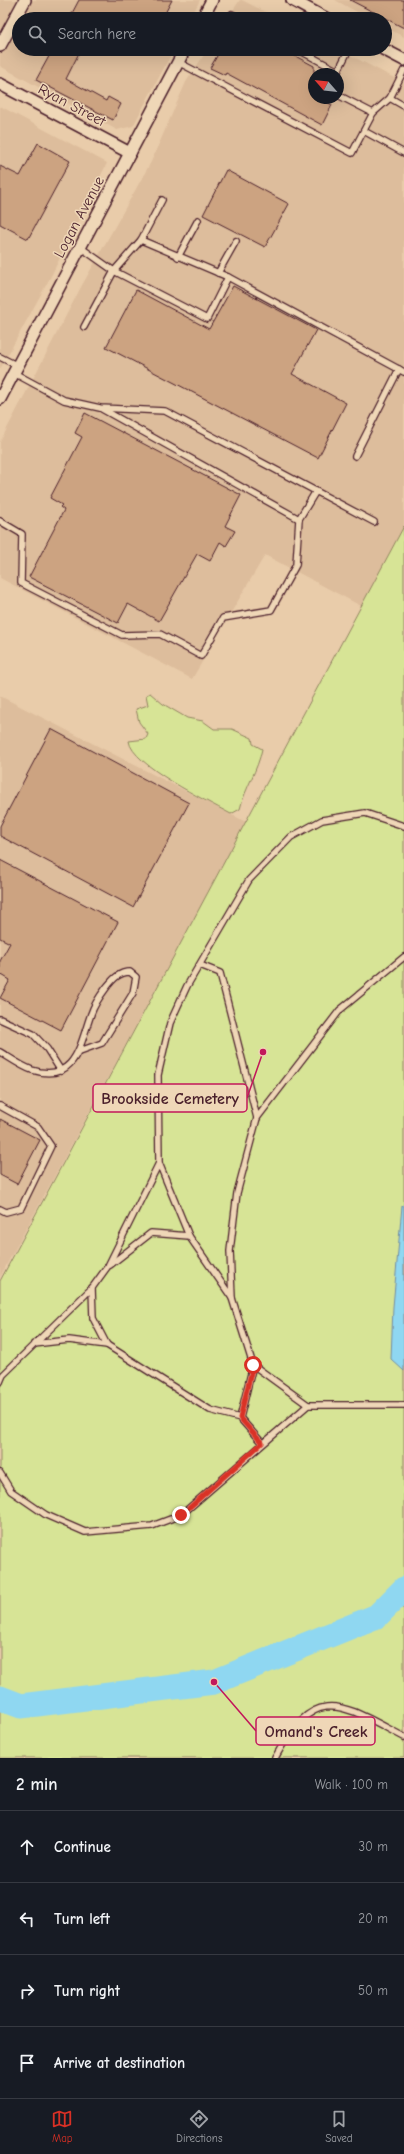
<!DOCTYPE html>
<meta charset="utf-8">
<style>
:root{--surface:#171b24;--page:#20242c;--text:#f1f3f6;--muted:#9ea1a6;--line:#363941;--accent:#d93025}
body{margin:0;font-family:"Comic Neue",sans-serif;background:var(--page);color:var(--text)}
.compass{position:absolute;left:308px;top:68px;width:36px;height:36px;border-radius:50%;background:var(--surface);box-shadow:0 4px 16px #0002;rotate:298deg}
.stop{position:absolute;width:12px;height:12px;margin:-9px;border:3px solid #d93025;border-radius:50%;background:#fff}
.stop.end{background:#d93025;border-color:#fff;box-shadow:0 1px 4px #0008}
.list{margin:0;padding:0;list-style:none}
h2{display:flex;justify-content:space-between;align-items:center;height:52px;margin:0;padding:0 16px;font-size:17px}
h2 small{font-size:13px;font-weight:400;color:var(--muted)}
.list li{display:grid;grid-template-columns:26px 1fr auto;gap:12px;align-items:center;box-sizing:border-box;height:72px;padding:0 16px;border-top:1px solid var(--line)}
.list b{display:block;font-size:15px;white-space:nowrap}
.list em{font-size:13px;font-style:normal;color:var(--muted)}
.icon{flex:none;width:22px;height:22px;fill:none;stroke:currentColor;stroke-width:2;stroke-linecap:round;stroke-linejoin:round}
.map{position:relative;flex:none;width:404px;height:1758px;overflow:hidden}
.search{position:absolute;background:var(--surface);box-shadow:0 4px 16px #0002;left:12px;right:12px;top:12px;height:44px;display:flex;align-items:center;gap:10px;box-sizing:border-box;padding:0 14px;border-radius:22px;color:var(--muted);font-size:15px}
.sheet{height:340px;background:var(--surface)}
nav{display:flex;justify-content:space-around;align-items:center;box-sizing:border-box;height:56px;border-top:1px solid var(--line);background:var(--surface);font-size:11px;color:var(--muted)}
nav a{display:grid;justify-items:center;gap:2px}
nav .on{color:var(--accent)}
.map>svg:first-child{display:block}
.built{fill:#ddbd9c;fill-rule:evenodd}
.green{fill:#d7e496;stroke:#908260}
.water{fill:#8fd7f1;stroke:#738da2}
.lines{fill:none;stroke-linecap:round;stroke-linejoin:round}
.river{stroke:#8fd7f1;stroke-width:25}
.building{fill:#cca381;stroke:#4a1f2b}
.service-casing{stroke:#4a1f2b;stroke-width:8}
.minor-casing{stroke:#4a1f2b;stroke-width:14}
.service{stroke:#efd7b7;stroke-width:5.5}
.minor{stroke:#efd7b7;stroke-width:11}
.route{stroke:#d93025;stroke-width:5}
.labels{text-anchor:middle;stroke-width:3;stroke-linejoin:round;paint-order:stroke}
.street-label{font-size:15px;fill:#4a1f2b;stroke:#efd7b7}
.leader{fill:none;stroke:#c2185b;stroke-width:1.5}
.callout-dot{fill:#c2185b;stroke:#efd7b7;stroke-width:1.5}
.callout{fill:#efd7b7;stroke:#c2185b;stroke-width:1.5}
.callout-label{font-size:16px;text-anchor:middle;font-weight:bold;fill:#4a1f2b}
</style>
<div class="map">
<svg width="404" height="1758" viewBox="0 0 404 1758">
<rect width="100%" height="100%" fill="#e9ccaa"/>
<filter id="ink" filterUnits="userSpaceOnUse"><feTurbulence type="fractalNoise" baseFrequency=".025" numOctaves="2"/><feDisplacementMap in="SourceGraphic" scale="8" xChannelSelector="R" yChannelSelector="G"/><feConvolveMatrix kernelMatrix="1 2 1 2 8 2 1 2 1" color-interpolation-filters="sRGB"/></filter>
<g filter="url(#ink)">
<g class="built">
<polygon points="0,0 200,0 190,19 19,19 19,49 174,49 133,126 117,130 0,66"/>
<polygon points="240,0 242,0 279,19 227,19"/>
<polygon points="335,0 404,0 404,37 385,27 385,19 370,19"/>
<path d="M208,49H338L404,83V526L361,606L265,555L192,679L0,578V442L81,287L151,162L186,82ZM314,74H338V98H314Z"/>
<polygon points="0,106 107,163 51,276 0,369"/>
<polygon points="0,696 246,822 0,1277"/>
</g>
<g class="green">
<polygon points="404,526 404,1758 0,1758 0,1281"/>
<path d="M150,693L163,704L187,718L203,721L214,729H232L252,738L253,744L262,749C258,770 245,788 240,809L231,814L229,813C207,801 132,765 129,741L146,739L148,734L139,722L136,709L148,705L146,695Z"/>
</g>
<polygon class="water" points="404,1204 404,1371 391,1359 393,1307 402,1206"/>
<g class="lines">
<polyline class="river" points="0,1698 21,1706 214,1682 377,1616 404,1589"/>
</g>
<g class="building">
<polygon points="79,0 172,0 162,19 69,19"/>
<polygon points="350,0 404,0 404,28"/>
<polygon points="53,49 81,49 66,79 106,101 108,97 121,104 113,120 36,80"/>
<polygon points="221,49 282,49 314,66 314,98 319,98 332,105 322,125 226,73 225,75 210,68"/>
<polygon points="38,143 70,161 28,239 0,224 0,166 20,176"/>
<polygon points="226,170 289,204 265,247 203,215"/>
<polygon points="233,286 316,330 292,374 346,403 318,458 106,347 136,290 209,329"/>
<polygon points="85,413 241,495 225,526 235,531 226,546 220,542 210,561 197,554 159,621 128,604 118,623 29,577 64,510 60,507 62,505 50,498 82,437 75,433"/>
<polygon points="51,729 189,803 133,907 0,836 0,826"/>
<polygon points="0,860 118,922 61,1030 0,998 10,980 0,974 0,961 10,943 0,938"/>
<polygon points="0,1119 40,1140 17,1184 0,1175"/>
</g>
<g class="lines">
<defs>
<g id="service">
<polyline points="232,14 241,19"/>
<polyline points="297,49 338,71 349,49"/>
<polyline points="178,62 352,153 373,113"/>
<polyline points="404,70 390,98 404,106"/>
<polyline points="338,95 373,113 390,98"/>
<polyline points="364,131 404,153"/>
<polyline points="141,240 162,200"/>
<polyline points="80,247 114,271 141,240 228,277 404,372"/>
<polyline points="178,257 198,220"/>
<polyline points="218,273 236,241"/>
<polyline points="84,327 114,271 207,319 228,277"/>
<polyline points="0,357 18,366"/>
<polyline points="14,373 64,400 100,408 165,411 374,522"/>
<polyline points="102,409 299,519 316,491"/>
<polyline points="355,456 399,369"/>
<polyline points="0,521 22,534 21,583 122,635 160,634 201,656 223,618 271,610 296,565 299,519"/>
<polyline points="404,957 340,1010 257,1118 237,1193 230,1251 232,1298 253,1365 308,1405 404,1405"/>
<polyline points="200,965 220,973 257,1118"/>
<polyline points="0,1019 33,1034 47,1049 61,1071"/>
<path d="M0,1052C10,1058 21,1066 32,1070C76,1084 80,1044 91,1014C94,1005 100,996 106,988C113,979 119,972 130,972L136,977L133,993L102,1043L80,1051"/>
<polyline points="0,1106 38,1127 51,1146 21,1208 6,1212 0,1209"/>
<polyline points="159,1163 189,1236"/>
<polyline points="110,1265 151,1233 189,1236 232,1298"/>
<polyline points="92,1288 93,1318 107,1345 210,1410 240,1418"/>
<polyline points="34,1344 69,1340 107,1345"/>
<polyline points="253,1365 240,1418 262,1443"/>
<polyline points="0,1382 3,1375 92,1288 108,1266 159,1163 158,1075 170,1023 187,986 249,880 291,837 322,820 365,813 404,826"/>
<polyline points="0,1473 11,1491 46,1515 85,1532 152,1526 181,1515 308,1405"/>
<path d="M275,1758C316,1682 341,1704 404,1737"/>
</g>
<g id="minor">
<polyline points="292,0 327,19"/>
<polyline points="202,19 212,0"/>
<polyline points="0,46 25,0"/>
<polyline points="383,49 404,60"/>
<polyline points="0,84 130,153"/>
<polyline points="0,399 185,49"/>
</g>
</defs>
<use href="#service" class="service-casing"/>
<use href="#minor" class="minor-casing"/>
<use href="#service" class="service"/>
<use href="#minor" class="minor"/>
</g>
</g>
<g class="lines" filter="url(#ink)">
<polyline class="route" points="181,1515 262,1443 240,1418 253,1365"/>
</g>
<g class="labels">
<g class="street-label">
<text transform="translate(72 105) rotate(28)" y="5">Ryan Street</text>
<text transform="translate(79 217) rotate(-62)" y="5">Logan Avenue</text>
</g>
</g>
<path class="leader" d="M263 1052L247 1098M214 1682L256 1731"/>
<g class="callout-dot">
<circle cx="263" cy="1052" r="4"/>
<circle cx="214" cy="1682" r="4"/>
</g>
<g class="callout">
<rect x="93" y="1084" width="154" height="28" rx="4"/>
<rect x="256" y="1717" width="119" height="28" rx="4"/>
</g>
<g class="callout-label">
<text x="170" y="1104">Brookside Cemetery</text>
<text x="316" y="1737">Omand's Creek</text>
</g>
</svg>
<svg class="compass" viewBox="-18 -18 36 36"><path d="M0-13l5 13h-10z" fill="#e53935"/><path d="M0 13l5-13h-10z" fill="#9ea1a6"/></svg>
<div class="stop" style="left:253px;top:1365px"></div>
<div class="stop end" style="left:181px;top:1515px"></div>
<div class="search"><svg class="icon" aria-label="search" viewBox="0 0 24 24"><circle cx="10" cy="10" r="6"/><path d="M15 15l6 6"/></svg>Search here</div>
</div>
<section class="sheet">
<h2>2 min<small>Walk · 100 m</small></h2>
<ul class="list">
<li><svg class="icon" aria-label="ahead" viewBox="0 0 24 24"><path d="M12 20V5M6 11l6-6 6 6"/></svg><div><b>Continue</b></div><em>30 m</em></li>
<li><svg class="icon" aria-label="left" viewBox="0 0 24 24"><path d="M17 20v-9H6M10 6l-5 5 5 5"/></svg><div><b>Turn left</b></div><em>20 m</em></li>
<li><svg class="icon" aria-label="right" viewBox="0 0 24 24"><path d="M7 20v-9h11M14 6l5 5-5 5"/></svg><div><b>Turn right</b></div><em>50 m</em></li>
<li><svg class="icon" aria-label="arrive" viewBox="0 0 24 24"><path d="M6 21V4h12l-3 4 3 4H6"/></svg><div><b>Arrive at destination</b></div></li>
</ul>
</section>
<nav>
<a class="on"><svg class="icon" aria-label="map" viewBox="0 0 24 24"><path d="M3 6l6-2 6 2 6-2v14l-6 2-6-2-6 2zM9 4v14M15 6v14"/></svg>Map</a>
<a><svg class="icon" aria-label="directions" viewBox="0 0 24 24"><path d="M12 3l9 9-9 9-9-9zM9 14v-3h6M13 9l2 2-2 2"/></svg>Directions</a>
<a><svg class="icon" aria-label="saved" viewBox="0 0 24 24"><path d="M7 4h10v16l-5-4-5 4z"/></svg>Saved</a>
</nav>
